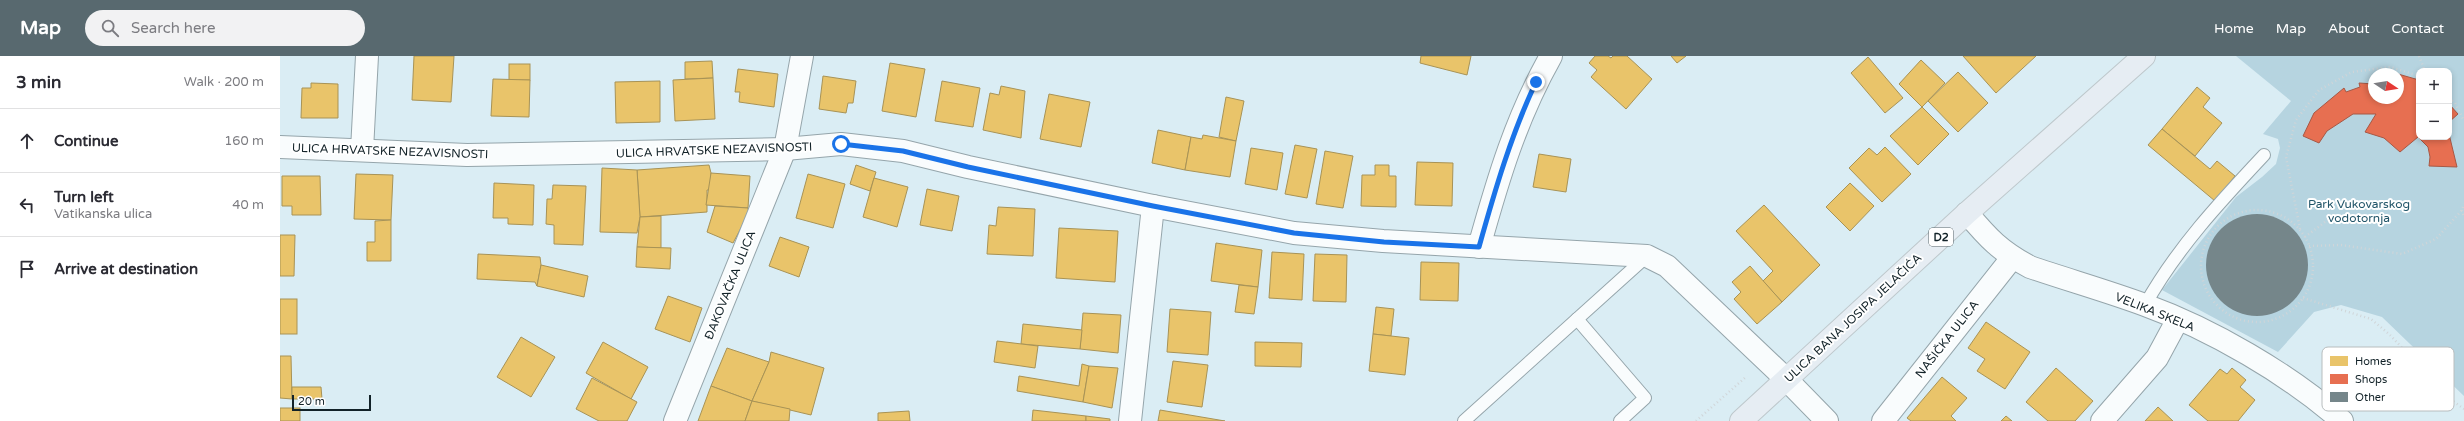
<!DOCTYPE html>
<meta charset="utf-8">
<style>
:root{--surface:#fff;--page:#f2f2f3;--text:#2b2b33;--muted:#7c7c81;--line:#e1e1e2;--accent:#58696f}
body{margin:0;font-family:"Varela Round",sans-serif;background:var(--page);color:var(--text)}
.controls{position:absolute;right:12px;top:12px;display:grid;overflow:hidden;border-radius:8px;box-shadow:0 2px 6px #0003}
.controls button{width:36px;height:36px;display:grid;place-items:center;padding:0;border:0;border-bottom:1px solid var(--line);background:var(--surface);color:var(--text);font:20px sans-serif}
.compass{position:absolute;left:2088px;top:12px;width:36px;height:36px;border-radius:50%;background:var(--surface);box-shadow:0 2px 6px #0003;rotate:102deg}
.scale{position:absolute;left:12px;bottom:10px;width:79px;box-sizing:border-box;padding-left:4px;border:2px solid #122228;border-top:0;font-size:11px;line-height:14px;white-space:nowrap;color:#122228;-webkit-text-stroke:3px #fff;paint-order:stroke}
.stop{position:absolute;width:12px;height:12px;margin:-9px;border:3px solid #1a73e8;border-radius:50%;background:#fff}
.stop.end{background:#1a73e8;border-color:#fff;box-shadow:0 1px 4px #0008}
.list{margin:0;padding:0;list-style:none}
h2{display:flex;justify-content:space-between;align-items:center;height:52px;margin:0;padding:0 16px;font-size:17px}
h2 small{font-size:13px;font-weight:400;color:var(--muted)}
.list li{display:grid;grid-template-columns:26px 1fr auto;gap:12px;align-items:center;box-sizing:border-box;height:64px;padding:0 16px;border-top:1px solid var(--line)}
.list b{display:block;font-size:15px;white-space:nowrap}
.list p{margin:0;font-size:13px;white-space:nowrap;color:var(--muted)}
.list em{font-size:13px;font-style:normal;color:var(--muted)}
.icon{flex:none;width:22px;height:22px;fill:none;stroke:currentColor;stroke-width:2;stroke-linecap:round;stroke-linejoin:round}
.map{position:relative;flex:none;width:2184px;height:365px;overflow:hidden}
header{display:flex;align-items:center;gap:24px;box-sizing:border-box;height:56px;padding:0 20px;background:var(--accent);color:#fff}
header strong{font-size:19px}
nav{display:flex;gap:22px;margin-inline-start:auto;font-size:14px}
.search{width:280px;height:36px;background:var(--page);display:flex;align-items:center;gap:10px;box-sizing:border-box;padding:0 14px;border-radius:22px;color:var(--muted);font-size:15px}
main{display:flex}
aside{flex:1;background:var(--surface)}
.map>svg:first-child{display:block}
.green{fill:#b6d4e0;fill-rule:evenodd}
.homes{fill:#e9c46a;stroke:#a89356}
.shops{fill:#e76f51;stroke:#a75845}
.building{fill:#75868a}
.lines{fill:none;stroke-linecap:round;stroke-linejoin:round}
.service-casing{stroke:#95a5ab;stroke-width:14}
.minor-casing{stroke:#95a5ab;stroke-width:24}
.primary-casing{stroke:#bec8cc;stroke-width:24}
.path{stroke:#d0d5d8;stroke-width:2.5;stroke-dasharray:1 3;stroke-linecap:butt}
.service{stroke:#f9fcfd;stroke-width:12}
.minor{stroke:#f9fcfd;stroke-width:22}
.primary{stroke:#e6edf3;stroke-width:22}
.route{stroke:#1a73e8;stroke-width:5}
.labels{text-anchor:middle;stroke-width:4;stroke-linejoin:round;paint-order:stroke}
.shield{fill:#fff;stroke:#596468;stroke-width:1}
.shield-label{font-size:11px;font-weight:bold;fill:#122228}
.street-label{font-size:12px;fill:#122228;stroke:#fff}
.park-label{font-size:12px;fill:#215569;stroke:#fff}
.key{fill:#fff;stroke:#b8bdbe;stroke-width:1}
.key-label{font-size:11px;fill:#122228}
</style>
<header>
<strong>Map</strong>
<div class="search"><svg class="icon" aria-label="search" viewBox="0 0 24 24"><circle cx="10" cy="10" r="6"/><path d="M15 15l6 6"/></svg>Search here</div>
<nav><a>Home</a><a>Map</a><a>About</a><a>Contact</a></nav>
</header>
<main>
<aside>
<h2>3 min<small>Walk · 200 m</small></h2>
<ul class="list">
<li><svg class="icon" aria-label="ahead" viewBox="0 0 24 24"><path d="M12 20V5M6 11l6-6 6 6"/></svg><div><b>Continue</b></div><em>160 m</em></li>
<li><svg class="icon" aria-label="left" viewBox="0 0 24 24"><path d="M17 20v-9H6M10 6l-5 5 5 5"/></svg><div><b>Turn left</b><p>Vatikanska ulica</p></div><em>40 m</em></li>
<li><svg class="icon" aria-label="arrive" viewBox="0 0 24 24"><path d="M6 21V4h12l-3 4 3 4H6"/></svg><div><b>Arrive at destination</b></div></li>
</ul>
</aside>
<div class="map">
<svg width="2184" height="365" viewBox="0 0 2184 365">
<rect width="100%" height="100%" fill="#daedf4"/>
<path class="green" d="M1956,0H2184V340L2102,261L2061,249L2034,256L1998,296L1882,234L1956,141L1982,121L1996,108L2000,92L1998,83L1983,78L2011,45ZM2139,15H2169V81H2139ZM2094,18H2118V42H2094Z"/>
<g class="homes">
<polygon points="134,0 174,0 171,46 132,44"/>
<polygon points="1141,0 1191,0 1187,19 1140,7"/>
<polygon points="1315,0 1328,0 1331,2 1333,0 1347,0 1372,23 1346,53 1311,21 1317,14 1309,7"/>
<polygon points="1391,0 1406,0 1397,7"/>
<polygon points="1683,0 1756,0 1716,37"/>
<polygon points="1588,1 1623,42 1605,57 1571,17"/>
<polygon points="1641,4 1665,27 1642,51 1619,28"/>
<polygon points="432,5 433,22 405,23 405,6"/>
<polygon points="610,7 645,13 636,61 602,55"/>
<rect x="229" y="8" width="21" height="16"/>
<polygon points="458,13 498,18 494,51 459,46 460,36 455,36"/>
<polygon points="1678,16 1708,47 1678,76 1648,45"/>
<polygon points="543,20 576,25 573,47 568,47 566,57 539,53"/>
<polygon points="433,22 435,63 395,65 393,24"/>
<polygon points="213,23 250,24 249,61 211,60"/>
<polygon points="380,25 380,66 336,67 335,26"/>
<polygon points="662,25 700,32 693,71 655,65"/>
<polygon points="31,27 58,28 58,62 21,62 22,32 31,32"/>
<polygon points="721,30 745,35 741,82 703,74 710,37 719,39"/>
<polygon points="1917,31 1930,42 1923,51 1942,67 1915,100 1882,73"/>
<polygon points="769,38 810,46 801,91 760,83"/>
<polygon points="946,41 964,45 956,85 939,81"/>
<polygon points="1642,51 1669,78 1638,109 1610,80"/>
<polygon points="1882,73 1930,113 1937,105 1955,120 1935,145 1868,89"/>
<polygon points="878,74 911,81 905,114 872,107"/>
<polygon points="923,79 956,85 950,121 905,114 911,81 922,83"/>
<polygon points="1015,89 1037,93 1027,142 1005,138"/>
<polygon points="1605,91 1631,118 1602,146 1569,112 1589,92 1597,99"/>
<polygon points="971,92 1003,97 997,134 965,128"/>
<polygon points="1045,95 1073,100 1063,152 1036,148"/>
<polygon points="1259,98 1291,103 1286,136 1253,131"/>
<polygon points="1137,106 1173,107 1172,150 1135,149"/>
<polygon points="429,109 431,117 430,134 427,134 427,156 360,161 357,114"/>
<polygon points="576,109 596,116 590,135 570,128"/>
<polygon points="1095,109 1109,109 1109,120 1116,120 1116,151 1081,150 1082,119 1095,119"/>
<polygon points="322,112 357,114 360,161 357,177 320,176"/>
<polygon points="431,117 470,120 468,152 426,149"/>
<polygon points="76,118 113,119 111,164 74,163"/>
<polygon points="528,118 565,128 553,172 516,162"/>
<polygon points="2,120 40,120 41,159 12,159 12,150 2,150"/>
<polygon points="594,122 628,131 617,171 583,161"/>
<polygon points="214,127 254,129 253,169 228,168 228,162 213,162"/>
<polygon points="1570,127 1594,150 1570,175 1546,151"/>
<polygon points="273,129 306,130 303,189 274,188 274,169 266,168 267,143 272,143"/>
<polygon points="647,133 679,140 672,175 640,169"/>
<polygon points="1484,149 1540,209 1502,246 1483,225 1493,215 1456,175"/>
<polygon points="435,150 468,152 469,157 453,187 427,176"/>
<polygon points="718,151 755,153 753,200 707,198 709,169 716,170"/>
<polygon points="381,160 381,192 357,191 360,161"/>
<polygon points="111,164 111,205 87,205 87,186 95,186 95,165"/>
<polygon points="779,172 838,175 835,226 776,222"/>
<polygon points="0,179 15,179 14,220 0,220"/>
<polygon points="500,181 529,191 519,221 489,210"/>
<polygon points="936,187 982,194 978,231 931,225"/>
<polygon points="357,191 391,192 390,213 356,211"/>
<polygon points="992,196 1024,198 1022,244 989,242"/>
<polygon points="198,198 260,201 261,209 257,230 255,226 197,223"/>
<polygon points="1035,198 1067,199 1066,246 1033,245"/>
<polygon points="1141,206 1179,207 1178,245 1140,244"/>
<polygon points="261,209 308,220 304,241 257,230"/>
<polygon points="1470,210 1502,246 1477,268 1454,243 1461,236 1452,226"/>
<polygon points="959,229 978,231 974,258 955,256"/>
<polygon points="388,240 422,252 410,286 375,273"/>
<rect x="0" y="243" width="17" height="35"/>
<polygon points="1096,251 1114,253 1111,280 1093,278"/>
<polygon points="890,253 931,256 928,299 887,296"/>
<polygon points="803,257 841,259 838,297 800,293"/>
<polygon points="1706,266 1750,296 1725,333 1697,315 1705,303 1688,292"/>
<polygon points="743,268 802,274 800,293 741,288"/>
<polygon points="1093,278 1129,282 1125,319 1089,315"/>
<polygon points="241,281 275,301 251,341 217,321"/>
<polygon points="717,285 758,290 755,312 714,306"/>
<polygon points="323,286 368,311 351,343 306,317"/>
<polygon points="975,286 1022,287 1021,311 975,310"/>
<polygon points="447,292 489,306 472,345 431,330"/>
<polygon points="491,296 544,312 531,359 472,345 489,306"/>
<polygon points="0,300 11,300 12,343 0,342"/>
<polygon points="893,305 928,309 922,351 887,346"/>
<polygon points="802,308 809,310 803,346 737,335 739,320 799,330"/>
<polygon points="809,310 838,312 832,352 803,346"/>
<polygon points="1776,312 1813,345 1795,365 1768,365 1746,346"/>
<polygon points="1952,312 1966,324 1960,331 1975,344 1958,365 1928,365 1909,349 1940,313 1947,318"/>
<polygon points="1662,321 1687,342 1671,360 1676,365 1631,365 1627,362"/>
<polygon points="312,322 357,346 347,365 319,365 296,353"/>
<polygon points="431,330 472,345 465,365 418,365"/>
<polygon points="12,331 41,331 42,343 12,343"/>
<polygon points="472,345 510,353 509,365 465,365"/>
<polygon points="1878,351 1893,365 1865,365"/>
<rect x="0" y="352" width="20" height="13"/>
<polygon points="753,354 806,360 806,365 752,365"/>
<polygon points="880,354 945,365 878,365"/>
<polygon points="629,355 630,365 598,365 598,357"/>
<polygon points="806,360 830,363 830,365 806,365"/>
<polygon points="1726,360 1732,365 1721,365"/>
</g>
<g class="shops">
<polygon points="2118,18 2139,24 2139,81 2169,81 2169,78 2177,111 2149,110 2150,101 2148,91 2138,81 2120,96 2104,82 2085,76 2096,58 2073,58 2047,75 2039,87 2023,80 2034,57 2064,32 2066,36 2080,31 2079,27 2094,28 2094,42 2118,42"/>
<polygon points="2169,48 2178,58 2169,66"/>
</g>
<circle class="building" cx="1977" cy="209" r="51"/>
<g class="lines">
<defs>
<g id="service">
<path d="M1865,249C1897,192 1939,147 1984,99"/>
<polyline points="1297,263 1365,342 1340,365"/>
<polyline points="1184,365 1367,200"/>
</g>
<g id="minor">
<polyline points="0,91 187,99 505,93 561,88 623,95 688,111 873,150 1014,177 1103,185 1367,200 1387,210 1506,323 1547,365"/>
<polyline points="82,94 87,0"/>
<path d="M1687,157C1708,182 1720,195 1750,211C1788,224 1827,235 1865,249C1931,273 2009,318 2062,365"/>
<path d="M1199,191C1218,123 1236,62 1271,0"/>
<polyline points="395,365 505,93 522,0"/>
<polyline points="850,365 873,150"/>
<polyline points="1603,365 1732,202"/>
<polyline points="1822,365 1877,302 1898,263"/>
</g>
<polyline id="primary" points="1461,365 1687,157 1864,0"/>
</defs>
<use href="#service" class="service-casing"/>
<use href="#minor" class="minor-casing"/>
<use href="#primary" class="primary-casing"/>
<g class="path">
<polyline points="2139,0 2145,15"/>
<polyline points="2169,42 2175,47 2184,65"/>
<polyline points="2182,154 2184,161"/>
<circle cx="1977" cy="210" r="56"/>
<polyline points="2020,173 2006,101 2016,64 2039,34 2072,16 2110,11 2139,20"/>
<polyline points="2025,181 2057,157"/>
<polyline points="2029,190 2061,189 2122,198 2156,183 2182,154 2184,148"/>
<polyline points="2023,242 2091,263 2109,278 2173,345 2184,353"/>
<polyline points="1416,365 1467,320"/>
</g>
<use href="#service" class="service"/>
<use href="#minor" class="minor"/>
<use href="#primary" class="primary"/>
</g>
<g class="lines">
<path class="route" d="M561,88L623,95L688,111L873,150L1014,177L1104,186L1199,191C1215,134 1231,79 1256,26"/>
</g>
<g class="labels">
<rect class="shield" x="1649" y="172" width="24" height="18" rx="3"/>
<g class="shield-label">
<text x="1661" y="185">D2</text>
</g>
<g class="street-label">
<text transform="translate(434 94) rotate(-2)" y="4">ULICA HRVATSKE NEZAVISNOSTI</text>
<text transform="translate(110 95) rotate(2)" y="4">ULICA HRVATSKE NEZAVISNOSTI</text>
<text transform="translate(450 229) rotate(-68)" y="4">ĐAKOVAČKA ULICA</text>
<text transform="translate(1875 256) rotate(22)" y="4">VELIKA SKELA</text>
<text transform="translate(1573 262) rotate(-43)" y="4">ULICA BANA JOSIPA JELAČIĆA</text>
<text transform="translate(1667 283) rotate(-52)" y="4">NAŠIČKA ULICA</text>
</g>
<g class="park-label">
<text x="2079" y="152">Park Vukovarskog<tspan x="2079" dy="14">vodotornja</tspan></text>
</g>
</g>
<rect x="2042" y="291" width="132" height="64" rx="6" class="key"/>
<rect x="2050" y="300" width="18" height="10" fill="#e9c46a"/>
<rect x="2050" y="318" width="18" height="10" fill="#e76f51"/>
<rect x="2050" y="336" width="18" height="10" fill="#75868a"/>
<g class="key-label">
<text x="2075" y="309">Homes</text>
<text x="2075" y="327">Shops</text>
<text x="2075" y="345">Other</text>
</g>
</svg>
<div class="controls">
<button>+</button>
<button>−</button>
</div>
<svg class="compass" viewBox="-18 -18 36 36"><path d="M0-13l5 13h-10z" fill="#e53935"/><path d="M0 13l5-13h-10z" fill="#7c7c81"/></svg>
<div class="scale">20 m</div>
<div class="stop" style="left:561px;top:88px"></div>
<div class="stop end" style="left:1256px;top:26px"></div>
</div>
</main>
